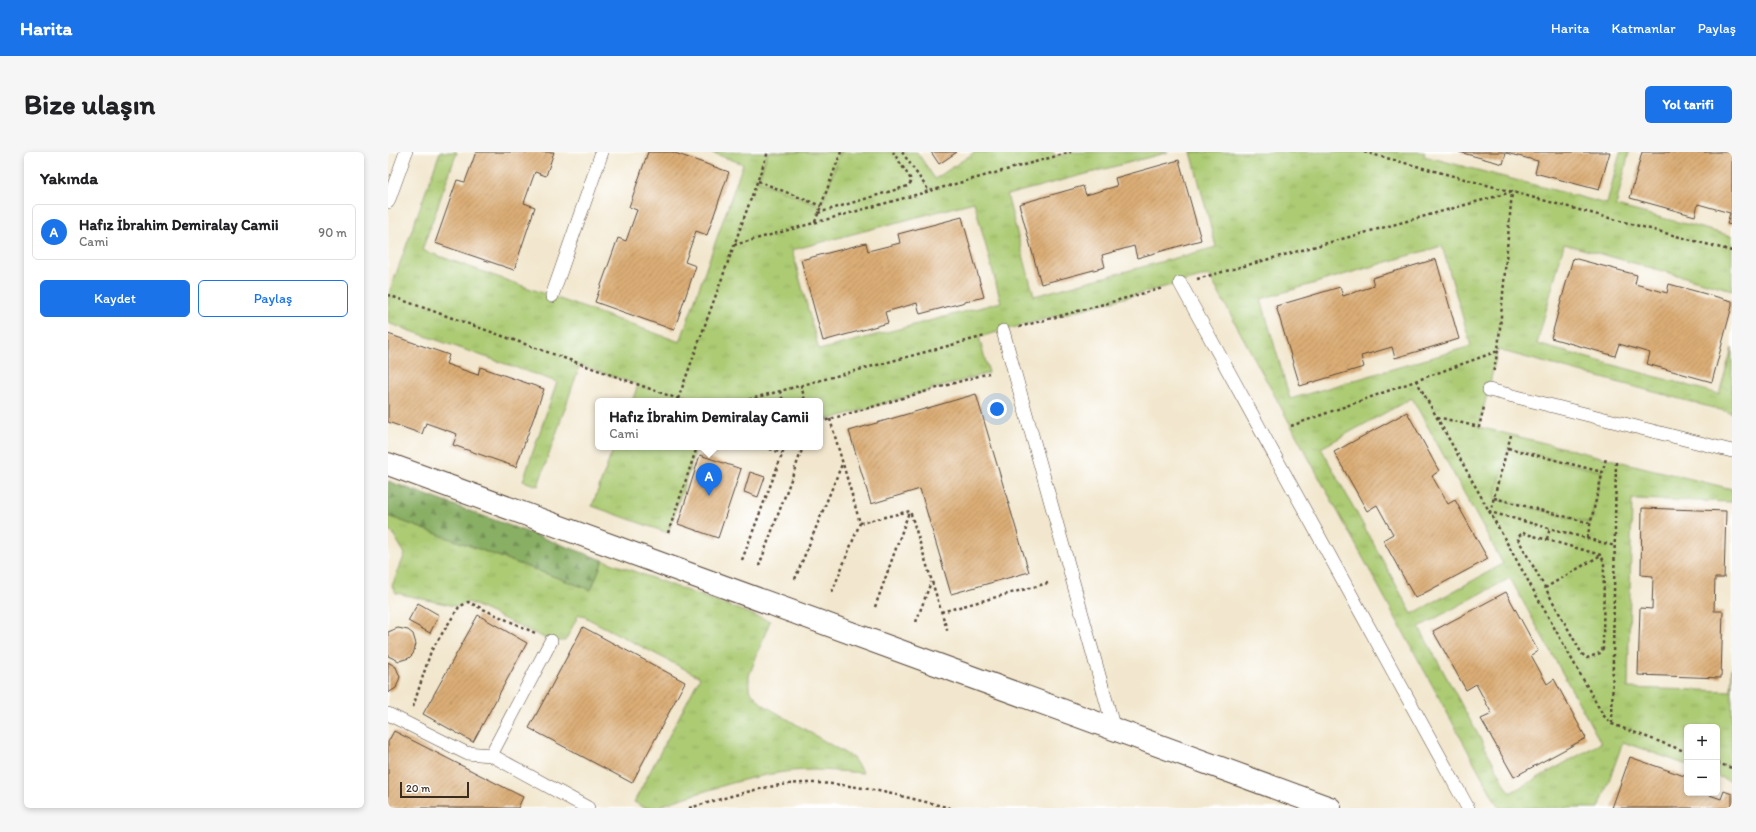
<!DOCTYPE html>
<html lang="tr">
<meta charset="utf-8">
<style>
:root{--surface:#fff;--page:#f6f6f6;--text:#202124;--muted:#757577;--line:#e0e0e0;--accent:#1a73e8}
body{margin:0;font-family:Itim,sans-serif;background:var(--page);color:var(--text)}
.controls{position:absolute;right:12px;bottom:12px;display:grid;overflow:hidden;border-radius:6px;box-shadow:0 2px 6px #0003}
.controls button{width:36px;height:36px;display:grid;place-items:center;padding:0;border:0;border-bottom:1px solid var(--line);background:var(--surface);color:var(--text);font:20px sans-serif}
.scale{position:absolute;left:12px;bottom:10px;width:69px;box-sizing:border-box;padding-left:4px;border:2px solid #3b2a1e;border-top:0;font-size:11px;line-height:14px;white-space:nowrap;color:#3b2a1e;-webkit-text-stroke:3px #fff;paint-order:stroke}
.you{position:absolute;left:609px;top:257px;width:14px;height:14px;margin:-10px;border:3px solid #fff;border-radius:50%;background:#1a73e8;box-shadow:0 0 0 6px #1a73e833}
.badge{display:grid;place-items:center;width:26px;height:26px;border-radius:50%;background:var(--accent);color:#fff;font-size:13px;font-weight:700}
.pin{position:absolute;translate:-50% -33px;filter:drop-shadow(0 1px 2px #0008)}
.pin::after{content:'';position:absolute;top:21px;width:14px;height:12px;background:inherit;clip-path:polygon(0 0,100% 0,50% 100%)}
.popup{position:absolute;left:207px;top:246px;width:228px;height:52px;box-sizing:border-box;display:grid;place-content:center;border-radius:6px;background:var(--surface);filter:drop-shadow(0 1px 3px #0005);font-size:13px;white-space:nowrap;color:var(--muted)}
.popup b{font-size:15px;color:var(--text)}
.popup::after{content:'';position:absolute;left:50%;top:100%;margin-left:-8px;border:8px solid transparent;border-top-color:var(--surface)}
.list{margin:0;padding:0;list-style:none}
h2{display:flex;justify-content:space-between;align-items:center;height:52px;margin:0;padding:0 16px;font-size:17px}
h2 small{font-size:13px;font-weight:400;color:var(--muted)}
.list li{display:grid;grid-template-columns:26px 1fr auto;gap:12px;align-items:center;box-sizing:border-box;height:56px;margin:0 8px 8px;padding:0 8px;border:1px solid var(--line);border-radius:6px}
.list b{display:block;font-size:15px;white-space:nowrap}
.list p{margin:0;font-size:13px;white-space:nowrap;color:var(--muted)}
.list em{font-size:13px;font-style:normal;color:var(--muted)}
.actions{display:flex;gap:8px;padding:12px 16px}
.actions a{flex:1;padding:9px 0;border:1px solid var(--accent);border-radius:6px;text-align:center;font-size:14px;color:var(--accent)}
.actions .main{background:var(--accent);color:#fff}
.map{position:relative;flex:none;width:1344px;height:656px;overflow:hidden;border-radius:6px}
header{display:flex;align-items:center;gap:24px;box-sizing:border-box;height:56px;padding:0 20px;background:var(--accent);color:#fff}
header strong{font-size:19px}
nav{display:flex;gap:22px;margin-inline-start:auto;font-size:14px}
.intro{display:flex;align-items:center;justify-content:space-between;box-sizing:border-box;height:96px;padding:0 24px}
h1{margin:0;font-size:28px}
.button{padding:10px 18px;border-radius:6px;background:var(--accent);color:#fff;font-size:14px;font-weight:700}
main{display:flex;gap:24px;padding:0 24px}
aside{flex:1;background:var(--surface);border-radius:6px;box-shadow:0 2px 6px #0003}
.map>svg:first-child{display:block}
.grass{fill:url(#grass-tufts);stroke:#747a48;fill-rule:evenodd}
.forest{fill:url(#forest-firs);stroke:#626c42}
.pitch{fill:#accb73;stroke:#747a48}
.building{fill:url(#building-hatch)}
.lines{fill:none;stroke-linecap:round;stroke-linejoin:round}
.lane-casing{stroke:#564638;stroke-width:14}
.street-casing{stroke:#564638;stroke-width:24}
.path{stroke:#564638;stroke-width:2.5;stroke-dasharray:3 3;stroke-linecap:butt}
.lane{stroke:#fff;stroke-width:13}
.street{stroke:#fff;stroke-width:22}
</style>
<header>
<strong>Harita</strong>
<nav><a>Harita</a><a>Katmanlar</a><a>Paylaş</a></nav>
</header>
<div class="intro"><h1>Bize ulaşın</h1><a class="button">Yol tarifi</a></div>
<main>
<aside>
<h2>Yakında<small></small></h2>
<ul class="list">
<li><span class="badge">A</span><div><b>Hafız İbrahim Demiralay Camii</b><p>Cami</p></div><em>90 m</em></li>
</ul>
<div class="actions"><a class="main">Kaydet</a><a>Paylaş</a></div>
</aside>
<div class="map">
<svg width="1344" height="656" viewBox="0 0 1344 656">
<defs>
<pattern id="grass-tufts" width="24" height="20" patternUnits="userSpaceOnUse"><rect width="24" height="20" fill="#accb73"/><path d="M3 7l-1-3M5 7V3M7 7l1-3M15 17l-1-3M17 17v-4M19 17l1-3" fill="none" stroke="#95ae63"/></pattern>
<pattern id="forest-firs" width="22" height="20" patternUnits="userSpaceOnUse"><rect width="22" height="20" fill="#89af65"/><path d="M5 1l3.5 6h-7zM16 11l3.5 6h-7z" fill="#718f53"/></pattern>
<pattern id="building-hatch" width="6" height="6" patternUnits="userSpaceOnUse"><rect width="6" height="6" fill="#dbad76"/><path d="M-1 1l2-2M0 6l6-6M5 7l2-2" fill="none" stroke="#b38d60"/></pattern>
</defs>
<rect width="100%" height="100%" fill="#fff"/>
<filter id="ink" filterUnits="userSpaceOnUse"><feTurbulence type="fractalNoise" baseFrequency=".025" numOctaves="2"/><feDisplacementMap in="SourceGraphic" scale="8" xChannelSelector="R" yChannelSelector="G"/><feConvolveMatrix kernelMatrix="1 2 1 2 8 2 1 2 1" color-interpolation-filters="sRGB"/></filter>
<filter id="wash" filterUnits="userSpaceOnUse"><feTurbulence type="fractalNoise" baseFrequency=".012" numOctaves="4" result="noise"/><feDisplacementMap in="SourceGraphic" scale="16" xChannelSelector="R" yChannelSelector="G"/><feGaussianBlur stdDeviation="0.9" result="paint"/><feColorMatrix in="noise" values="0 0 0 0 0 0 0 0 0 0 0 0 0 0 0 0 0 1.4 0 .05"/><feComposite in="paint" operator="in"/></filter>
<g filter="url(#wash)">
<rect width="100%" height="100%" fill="#f2e7ce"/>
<g class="grass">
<path d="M52,0H69L34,98L292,190L355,12L322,0H529L547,27L587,0H665L668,4L683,0H781L619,43L646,144L828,95L803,0H1037L1036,4L1219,52L1232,0H1241L1228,54L1344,84V138L1176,92L1149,192L1331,242L1344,196V261L1110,198L1091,275L1344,337V350L1244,347L1240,536L1343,539L1344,516V630L1329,624V575H1299V613L1235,590L1211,656H1111L821,123L591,185L601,221L432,270V249H244L250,233L192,213L150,334L135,329L169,230L0,171V144ZM586,50L613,150L431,198L404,98ZM1054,94L1083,194L902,247L873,147ZM1024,246L1115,412L1024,462L933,296ZM1122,426L1213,591L1122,641L1031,475Z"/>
<polygon points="226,295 309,295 280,381 204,354"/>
<path d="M0,364L203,438L215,408L382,469L361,524V537L374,552L465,606L475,621C449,619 422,616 396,620C351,626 307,643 264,656H257L246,650L312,525L191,462L177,489H163L80,450L71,455L8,441L4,434L17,402L4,380L0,378Z"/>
</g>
<polygon class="forest" points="0,329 215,408 203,438 0,364"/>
<g class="pitch">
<polygon points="380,0 453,0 433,54 370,29"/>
<polygon points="1120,296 1214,320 1202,371 1106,346"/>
</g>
<g id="blocks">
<g class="building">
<polygon points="88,0 166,0 158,24 147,20 136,51 147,55 126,118 47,91 69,28 77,30"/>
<polygon points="260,0 284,0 341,20 319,83 308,79 297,110 308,114 286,178 207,150 230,86 238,89 249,58 241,55"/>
<polygon points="543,0 569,0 551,12"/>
<polygon points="1071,0 1222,0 1211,38 1147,21 1150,9 1118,1 1115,12"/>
<polygon points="1254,0 1344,0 1344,73 1339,72 1342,61 1310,52 1307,64 1242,46"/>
<polygon points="791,8 813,88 749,106 746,94 714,103 717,115 653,132 631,52 695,34 698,43 729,34 727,26"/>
<polygon points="574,65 596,145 532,162 529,151 497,160 500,171 435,189 413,108 478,91 480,99 512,91 510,82"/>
<polygon points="1185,106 1249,123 1247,132 1279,141 1281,132 1344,149 1344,154 1324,230 1259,212 1262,201 1231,192 1227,204 1163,186"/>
<polygon points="1048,107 1071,187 1007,206 1004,195 973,204 976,215 912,234 888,154 952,135 955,144 986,134 984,126"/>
<polygon points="0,182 61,203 58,212 90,223 92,215 156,237 128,315 65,293 69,282 38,271 34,282 0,270"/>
<polygon points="588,242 641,420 563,442 532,337 483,352 461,279"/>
<polygon points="1019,260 1051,319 1044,324 1060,352 1067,348 1100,407 1027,446 995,388 1005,382 989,353 979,359 946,300"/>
<polygon points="312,303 353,317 330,386 290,372"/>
<polygon points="362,320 377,325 370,345 356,340"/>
<polygon points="1254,356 1338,359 1336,426 1327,426 1326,459 1335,459 1333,526 1250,523 1252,456 1264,457 1265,424 1253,423"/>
<polygon points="1118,440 1150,499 1143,503 1159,532 1166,527 1198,586 1126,625 1093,567 1104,562 1088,532 1078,538 1045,479"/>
<polygon points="30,451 51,463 42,481 20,469"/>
<polygon points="90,463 139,491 85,590 35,562"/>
<polygon points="195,475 297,530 244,631 141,576"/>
<polygon points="10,476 20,478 25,482 28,492 25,502 21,506 11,509 0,504 0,480"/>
<polygon points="0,510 8,515 12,525 8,536 0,541"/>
<polygon points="6,579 135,645 130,656 0,656 0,590"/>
<polygon points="1242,605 1299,625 1299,641 1316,641 1333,647 1336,639 1344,642 1344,656 1224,656"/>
</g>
</g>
</g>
<g filter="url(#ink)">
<use href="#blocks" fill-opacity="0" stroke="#564638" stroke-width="1"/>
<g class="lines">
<defs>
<g id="lane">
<polyline points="0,50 18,0"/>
<polyline points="792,131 1080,656"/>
<polyline points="164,144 214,0"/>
<polyline points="615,179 726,577"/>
<polyline points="1101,238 1344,299"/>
<polyline points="163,489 103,603 200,656"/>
<polyline points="0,562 78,601 103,603"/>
</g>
<polyline id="street" points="0,312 942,656"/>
</defs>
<use href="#lane" class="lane-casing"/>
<use href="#street" class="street-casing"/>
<g class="path">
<polyline points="514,0 541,39"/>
<polyline points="976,0 1344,99"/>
<polyline points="370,29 433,54"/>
<polyline points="430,61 520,34 523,30 522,26 505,0"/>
<polyline points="427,70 453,0"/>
<polyline points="346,93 683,0"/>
<polyline points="809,127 1124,40 1110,198 1105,221"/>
<polyline points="0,143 296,249"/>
<polyline points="631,175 775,136"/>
<polyline points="1028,228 1215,563 1224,572 1299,600"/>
<polyline points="413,233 417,249"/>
<polyline points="392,239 395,249"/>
<polyline points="290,247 380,0"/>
<polyline points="355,249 597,184"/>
<polyline points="1049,265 1091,275 1096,255"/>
<polyline points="442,267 472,371 522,359 560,481"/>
<polyline points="432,270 601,221"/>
<polyline points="903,274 1110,199"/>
<polyline points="1123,283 1102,360 1227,394"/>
<polyline points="376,295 394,301"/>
<polyline points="1120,296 1214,320"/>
<polyline points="1106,346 1202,371"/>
<polyline points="280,381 309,295"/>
<polygon points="1135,381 1213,403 1216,410 1215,496 1212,501 1199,506 1194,502 1130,387 1130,384"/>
<polyline points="1199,386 1218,306"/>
<polyline points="1159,387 1162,376"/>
<polyline points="354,408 397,295"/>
<polyline points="371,414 415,295"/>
<polyline points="407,427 454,312"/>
<polyline points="1157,436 1213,403"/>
<polyline points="444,440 472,371"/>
<polyline points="487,455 521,360"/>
<polyline points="553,460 660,431"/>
<polyline points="528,470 543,430"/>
<polyline points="25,555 43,499 71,455 80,450 147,481"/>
<polyline points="1224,571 1228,309"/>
<polyline points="1329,611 1344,616"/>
<path d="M301,656C338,646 378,632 416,631C466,630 515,645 563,656"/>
</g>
<use href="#lane" class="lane"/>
<use href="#street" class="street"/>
</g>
</g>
</svg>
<div class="controls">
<button>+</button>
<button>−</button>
</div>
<div class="scale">20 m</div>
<div class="you"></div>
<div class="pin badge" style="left:321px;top:344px">A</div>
<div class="popup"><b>Hafız İbrahim Demiralay Camii</b>Cami</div>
</div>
</main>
